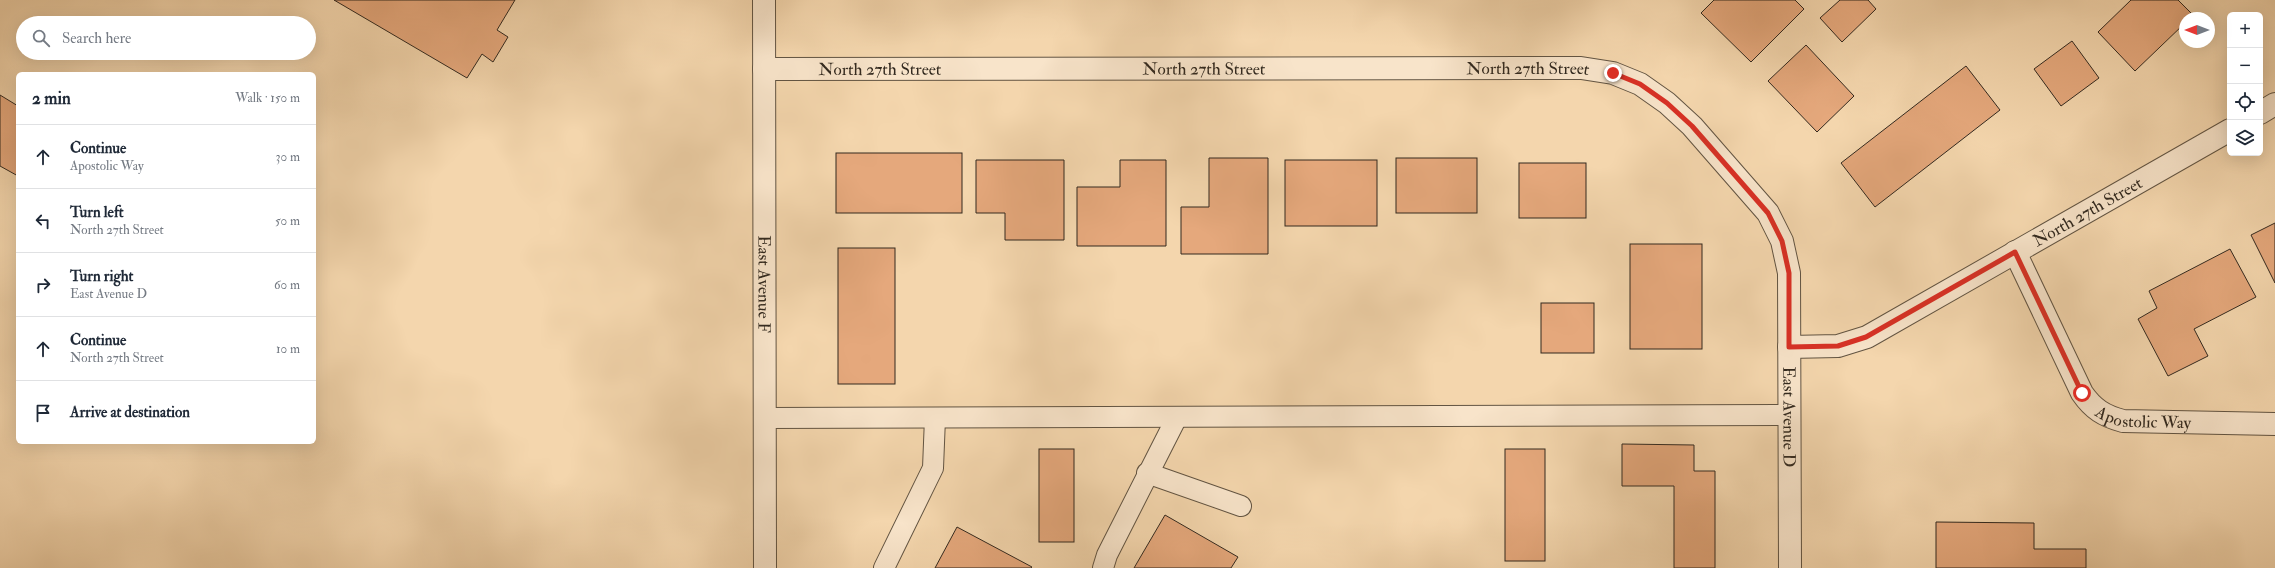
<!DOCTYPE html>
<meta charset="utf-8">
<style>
:root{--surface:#fff;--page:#f2f2f3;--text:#1f2937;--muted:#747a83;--line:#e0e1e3}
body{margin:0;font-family:"IM FELL Double Pica",serif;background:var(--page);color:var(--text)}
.controls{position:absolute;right:12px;top:12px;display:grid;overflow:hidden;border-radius:6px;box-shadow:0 4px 16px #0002}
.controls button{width:36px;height:36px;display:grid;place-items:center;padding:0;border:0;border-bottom:1px solid var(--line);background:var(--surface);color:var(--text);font:20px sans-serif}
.compass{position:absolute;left:2179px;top:12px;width:36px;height:36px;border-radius:50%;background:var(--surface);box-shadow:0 4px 16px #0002;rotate:270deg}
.stop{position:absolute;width:12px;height:12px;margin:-9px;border:3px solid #d93025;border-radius:50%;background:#fff}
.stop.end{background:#d93025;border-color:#fff;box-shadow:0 1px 4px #0008}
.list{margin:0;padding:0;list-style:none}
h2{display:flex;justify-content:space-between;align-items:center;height:52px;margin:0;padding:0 16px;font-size:17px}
h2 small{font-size:13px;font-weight:400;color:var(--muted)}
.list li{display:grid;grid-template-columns:26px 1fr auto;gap:12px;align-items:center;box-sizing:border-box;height:64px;padding:0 16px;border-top:1px solid var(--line)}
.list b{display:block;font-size:15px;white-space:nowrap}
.list p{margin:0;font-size:13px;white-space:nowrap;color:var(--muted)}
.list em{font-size:13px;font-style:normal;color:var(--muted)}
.icon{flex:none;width:22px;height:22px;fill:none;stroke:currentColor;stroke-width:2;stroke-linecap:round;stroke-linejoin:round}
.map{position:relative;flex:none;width:2275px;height:568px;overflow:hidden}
.search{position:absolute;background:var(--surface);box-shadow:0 4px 16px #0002;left:16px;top:16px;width:300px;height:44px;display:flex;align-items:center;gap:10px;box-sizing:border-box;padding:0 14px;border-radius:22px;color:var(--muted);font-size:15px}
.panel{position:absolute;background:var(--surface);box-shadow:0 4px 16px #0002;left:16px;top:72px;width:300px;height:372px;border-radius:6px}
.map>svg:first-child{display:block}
.building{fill:#e5a87c;stroke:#32291f}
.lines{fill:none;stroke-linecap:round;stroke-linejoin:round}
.lane-casing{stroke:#625442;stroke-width:22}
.street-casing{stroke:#625442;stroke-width:24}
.lane{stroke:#f8e4ca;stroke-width:20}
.street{stroke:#f8e4ca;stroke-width:22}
.route{stroke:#d93025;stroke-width:5}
.labels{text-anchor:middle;stroke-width:3;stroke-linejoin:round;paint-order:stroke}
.street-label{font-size:17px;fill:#32291f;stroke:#f8e4ca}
</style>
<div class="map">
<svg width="2275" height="568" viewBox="0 0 2275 568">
<rect width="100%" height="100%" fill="#f4d6ad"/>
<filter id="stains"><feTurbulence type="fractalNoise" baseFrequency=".005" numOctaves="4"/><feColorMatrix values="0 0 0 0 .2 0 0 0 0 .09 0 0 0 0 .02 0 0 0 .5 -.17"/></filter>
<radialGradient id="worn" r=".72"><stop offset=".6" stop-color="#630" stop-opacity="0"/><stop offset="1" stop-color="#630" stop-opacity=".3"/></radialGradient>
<g class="building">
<polygon points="334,0 515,0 497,30 508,37 493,62 482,54 467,78"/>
<polygon points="1714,0 1795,0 1804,9 1751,62 1701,13"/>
<polygon points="1840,0 1868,0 1876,9 1842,42 1820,18"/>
<polygon points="2131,0 2178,0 2193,15 2190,18 2185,18 2185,23 2135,71 2098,32"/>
<polygon points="2072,41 2099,78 2061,106 2034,69"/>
<polygon points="1806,45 1854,96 1817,132 1768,81"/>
<polygon points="78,53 94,53 80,59"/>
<polygon points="1966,66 2000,110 1875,207 1841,163"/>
<polygon points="0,95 18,106 18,176 0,166"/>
<rect x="836" y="153" width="126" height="60"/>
<polygon points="1209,158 1268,158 1268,254 1181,254 1181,207 1209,207"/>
<rect x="1396" y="158" width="81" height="55"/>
<polygon points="976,160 1064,160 1064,240 1005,240 1005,213 976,213"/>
<polygon points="1120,160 1166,160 1166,246 1077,246 1077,187 1120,187"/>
<rect x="1285" y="160" width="92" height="66"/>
<rect x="1519" y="163" width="67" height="55"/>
<polygon points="2275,223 2275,283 2251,235"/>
<rect x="1630" y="244" width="72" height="105"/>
<rect x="838" y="248" width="57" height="136"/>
<polygon points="2230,249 2256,297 2194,329 2208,356 2168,376 2138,319 2157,308 2149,291"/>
<rect x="1541" y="303" width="53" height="50"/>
<polygon points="1622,444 1694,445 1694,471 1715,471 1715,568 1674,568 1674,486 1622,486"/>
<rect x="1039" y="449" width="35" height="93"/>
<rect x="1505" y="449" width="40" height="112"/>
<polygon points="1165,515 1238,557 1231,568 1134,568"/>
<polygon points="1936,522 2034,523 2034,549 2086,549 2086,568 1936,568"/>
<polygon points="957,527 1032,567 1031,568 935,568"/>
</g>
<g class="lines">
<defs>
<g id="lane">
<polyline points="765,418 1790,415"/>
<polyline points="1147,473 1241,506"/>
<polyline points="884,568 933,468 935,418"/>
<polyline points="1103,568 1107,555 1177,417"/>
</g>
<g id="street">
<path id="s1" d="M764,0L765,568"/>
<path id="s2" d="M764,69L1581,68L1613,73L1640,84L1667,103L1692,126L1768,213L1782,241L1789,273L1790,568"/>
<polyline points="2260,113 2275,104"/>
<path id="s3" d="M2015,252L2082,393C2093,409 2104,416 2123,421L2275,424"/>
<path id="s4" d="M1789,347L1838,346L1867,337L2230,130"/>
</g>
</defs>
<use href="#lane" class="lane-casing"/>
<use href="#street" class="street-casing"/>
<use href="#lane" class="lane"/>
<use href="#street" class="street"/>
</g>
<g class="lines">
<polyline class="route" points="1613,73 1640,84 1667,103 1692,126 1768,213 1782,241 1789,273 1789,347 1838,346 1866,337 2015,252 2082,393"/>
</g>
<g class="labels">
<g class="street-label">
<text dy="6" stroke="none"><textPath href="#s2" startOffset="116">North 27th Street</textPath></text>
<text dy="6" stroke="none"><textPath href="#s2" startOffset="440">North 27th Street</textPath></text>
<text dy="6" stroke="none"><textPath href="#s2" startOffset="764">North 27th Street</textPath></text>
<text dy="6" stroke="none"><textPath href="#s4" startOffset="333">North 27th Street</textPath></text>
<text dy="6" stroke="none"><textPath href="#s1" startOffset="284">East Avenue F</textPath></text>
<text dy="6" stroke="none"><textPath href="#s3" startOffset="227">Apostolic Way</textPath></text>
<text dy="6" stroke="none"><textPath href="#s2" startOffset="1269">East Avenue D</textPath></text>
</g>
</g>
<rect width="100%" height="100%" filter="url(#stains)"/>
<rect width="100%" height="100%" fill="url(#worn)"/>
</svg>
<div class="controls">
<button>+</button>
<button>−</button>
<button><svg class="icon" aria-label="locate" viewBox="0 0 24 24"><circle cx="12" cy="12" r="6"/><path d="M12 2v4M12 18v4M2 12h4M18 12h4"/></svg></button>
<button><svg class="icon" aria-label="layers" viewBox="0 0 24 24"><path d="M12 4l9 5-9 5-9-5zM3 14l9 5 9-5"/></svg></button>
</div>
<svg class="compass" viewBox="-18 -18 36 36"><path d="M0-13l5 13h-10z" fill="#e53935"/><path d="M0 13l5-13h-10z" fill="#747a83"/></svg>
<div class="stop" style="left:2082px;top:393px"></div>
<div class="stop end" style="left:1613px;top:73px"></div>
<div class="search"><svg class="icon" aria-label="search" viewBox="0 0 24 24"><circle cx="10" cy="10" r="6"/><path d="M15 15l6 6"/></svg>Search here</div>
<section class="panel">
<h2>2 min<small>Walk · 150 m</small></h2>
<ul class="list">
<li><svg class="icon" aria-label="ahead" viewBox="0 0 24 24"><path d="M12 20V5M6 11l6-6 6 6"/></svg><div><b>Continue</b><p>Apostolic Way</p></div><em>30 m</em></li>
<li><svg class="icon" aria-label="left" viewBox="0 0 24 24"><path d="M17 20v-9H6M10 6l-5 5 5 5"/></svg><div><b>Turn left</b><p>North 27th Street</p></div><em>50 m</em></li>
<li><svg class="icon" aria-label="right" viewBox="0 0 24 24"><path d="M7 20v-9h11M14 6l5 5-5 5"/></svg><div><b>Turn right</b><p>East Avenue D</p></div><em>60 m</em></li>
<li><svg class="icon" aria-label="ahead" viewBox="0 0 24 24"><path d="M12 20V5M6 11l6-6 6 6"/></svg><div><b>Continue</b><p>North 27th Street</p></div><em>10 m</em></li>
<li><svg class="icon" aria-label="arrive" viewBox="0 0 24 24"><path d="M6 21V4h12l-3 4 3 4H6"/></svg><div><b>Arrive at destination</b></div></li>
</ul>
</section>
</div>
